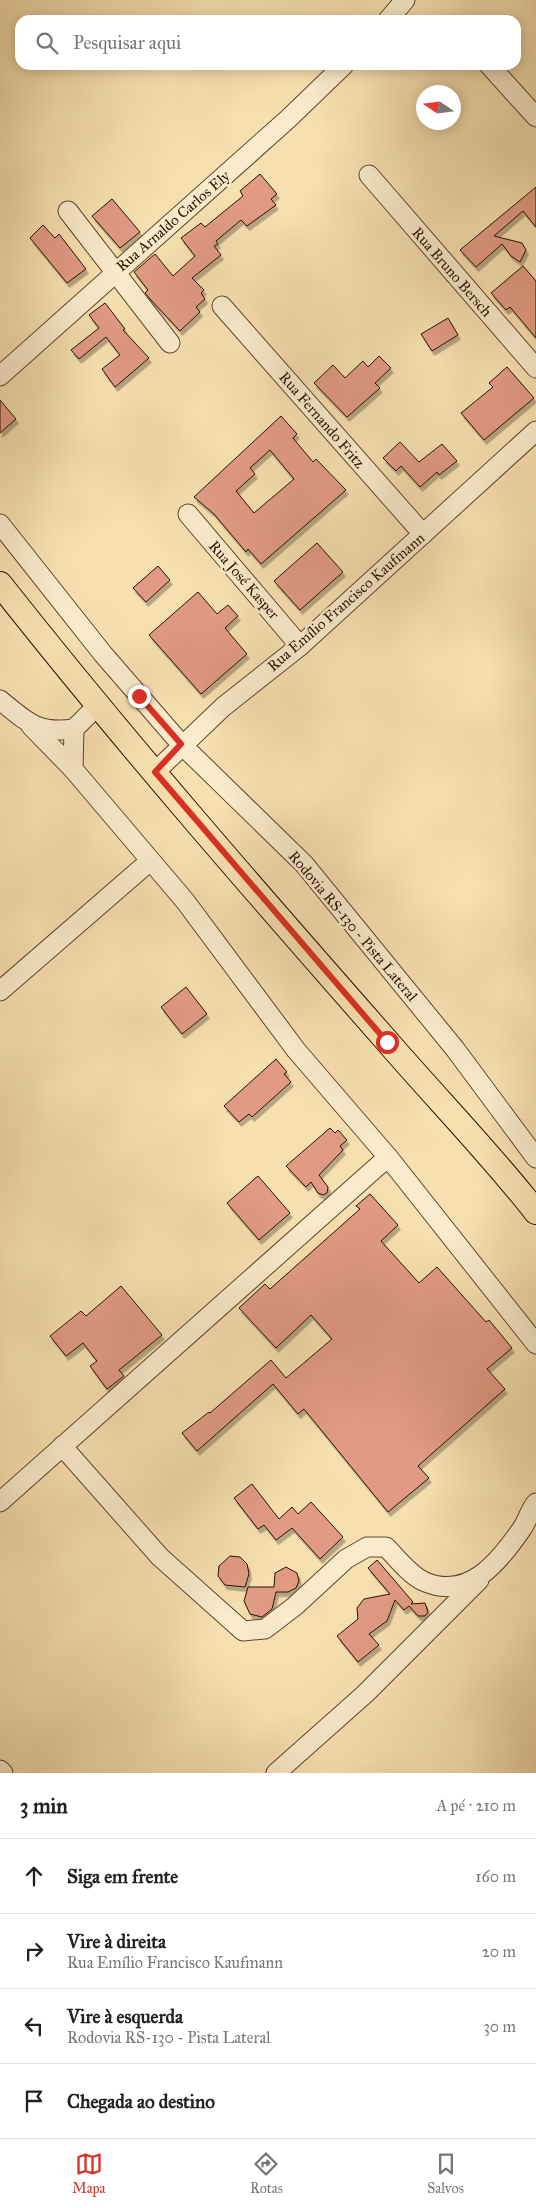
<!DOCTYPE html>
<html lang="pt">
<meta charset="utf-8">
<style>
:root{--surface:#fff;--page:#f6f6f6;--text:#222;--muted:#767676;--line:#e0e0e0;--accent:#d93025}
body{margin:0;font-family:"IM FELL Great Primer",serif;background:var(--page);color:var(--text)}
.compass{position:absolute;left:416px;top:85px;width:45px;height:45px;border-radius:50%;background:var(--surface);box-shadow:0 2px 12px #0003;rotate:283deg}
.stop{position:absolute;width:15px;height:15px;margin:-11px;border:4px solid #d93025;border-radius:50%;background:#fff}
.stop.end{background:#d93025;border-color:#fff;box-shadow:0 1px 5px #0008}
.list{margin:0;padding:0;list-style:none}
h2{display:flex;justify-content:space-between;align-items:center;height:65px;margin:0;padding:0 20px;font-size:21px}
h2 small{font-size:16px;font-weight:400;color:var(--muted)}
.list li{display:grid;grid-template-columns:32px 1fr auto;gap:15px;align-items:center;box-sizing:border-box;height:75px;padding:0 20px;border-top:1px solid var(--line)}
.list b{display:block;font-size:19px;white-space:nowrap}
.list p{margin:0;font-size:16px;white-space:nowrap;color:var(--muted)}
.list em{font-size:16px;font-style:normal;color:var(--muted)}
.icon{flex:none;width:28px;height:28px;fill:none;stroke:currentColor;stroke-width:2;stroke-linecap:round;stroke-linejoin:round}
.map{position:relative;flex:none;width:536px;height:1773px;overflow:hidden}
.search{position:absolute;background:var(--surface);box-shadow:0 2px 12px #0003;left:15px;right:15px;top:15px;height:55px;display:flex;align-items:center;gap:12px;box-sizing:border-box;padding:0 18px;border-radius:15px;color:var(--muted);font-size:19px}
.sheet{height:365px;background:var(--surface)}
nav{display:flex;justify-content:space-around;align-items:center;box-sizing:border-box;height:70px;border-top:1px solid var(--line);background:var(--surface);font-size:14px;color:var(--muted)}
nav a{display:grid;justify-items:center;gap:2px}
nav .on{color:var(--accent)}
.map>svg:first-child{display:block}
.building{fill:#e19b84;stroke:#2b1100;fill-rule:evenodd;filter:url(#shadow)}
.lines{fill:none;stroke-linecap:round;stroke-linejoin:round}
.minor-casing{stroke:#5e452c;stroke-width:21}
.major-casing{stroke:#2b1100;stroke-width:26}
.minor{stroke:#faebcc;stroke-width:19}
.major{stroke:#f7e0b0;stroke-width:24}
.route{stroke:#d93025;stroke-width:6}
.labels{text-anchor:middle;stroke-width:5;stroke-linejoin:round;paint-order:stroke}
.street-label{font-size:15px;fill:#2b1100;stroke:#faebcc}
</style>
<div class="map">
<svg width="536" height="1773" viewBox="0 0 536 1773">
<defs>
<filter id="shadow"><feDropShadow dx="2.5" dy="4.5" stdDeviation="0" flood-color="#0004"/></filter>
</defs>
<rect width="100%" height="100%" fill="#f7e0b0"/>
<filter id="stains"><feTurbulence type="fractalNoise" baseFrequency=".004" numOctaves="4"/><feColorMatrix values="0 0 0 0 .2 0 0 0 0 .09 0 0 0 0 .02 0 0 0 .5 -.17"/></filter>
<radialGradient id="worn" r=".72"><stop offset=".6" stop-color="#630" stop-opacity="0"/><stop offset="1" stop-color="#630" stop-opacity=".3"/></radialGradient>
<g class="building">
<polygon points="260,174 277,194 271,199 276,205 247,226 241,220 216,241 218,244 214,246 221,255 192,278 204,290 201,293 205,299 196,307 200,312 180,331 151,300 145,293 148,290 134,272 155,254 173,276 195,256 181,238 201,223 205,227 243,196 240,191"/>
<polygon points="536,187 536,227 523,211 494,236 522,243 526,250 520,262 511,256 502,244 476,267 460,250"/>
<polygon points="112,199 140,232 120,248 92,216"/>
<polygon points="43,225 55,238 59,234 86,269 67,283 30,238"/>
<polygon points="523,266 536,281 536,338 510,307 506,310 491,293"/>
<polygon points="105,303 125,329 123,330 149,358 115,387 102,369 120,355 106,337 79,359 71,350 99,328 89,315"/>
<polygon points="448,318 458,335 432,351 421,334"/>
<polygon points="379,356 391,368 375,383 380,388 347,417 314,383 333,365 345,378 363,361 368,367"/>
<polygon points="507,367 534,398 484,440 461,413 493,387 489,383"/>
<polygon points="0,400 16,419 0,433"/>
<path d="M281,416L297,434L293,438L313,462L316,459L346,490L261,564L248,549L246,552L214,514L194,497ZM270,450L294,479L254,513L236,491L255,474L250,468Z"/>
<polygon points="400,442 419,462 442,444 457,461 439,475 437,472 420,487 401,466 396,471 383,458"/>
<polygon points="317,543 343,572 300,610 274,581"/>
<polygon points="158,566 170,580 146,602 133,588"/>
<polygon points="198,592 217,614 228,605 238,616 225,628 247,654 201,694 149,635"/>
<polygon points="186,987 207,1014 182,1034 161,1007"/>
<polygon points="276,1059 287,1072 284,1074 291,1082 252,1117 249,1114 239,1122 224,1106"/>
<polygon points="330,1128 335,1133 338,1130 347,1140 340,1146 343,1150 319,1175 328,1187 327,1193 323,1195 318,1193 311,1182 306,1187 286,1166"/>
<polygon points="258,1176 290,1213 259,1240 227,1203"/>
<polygon points="370,1194 398,1225 381,1241 419,1283 437,1267 486,1322 489,1320 512,1348 487,1369 505,1389 418,1466 429,1478 388,1512 304,1409 298,1414 273,1384 197,1451 182,1433 209,1412 210,1413 271,1360 286,1378 332,1339 311,1315 276,1348 239,1308 265,1284 270,1289 360,1209 356,1206"/>
<polygon points="121,1286 162,1335 119,1370 124,1376 107,1389 90,1366 97,1361 83,1343 66,1356 50,1336 81,1311 86,1316"/>
<polygon points="252,1484 279,1519 292,1507 298,1514 311,1502 343,1537 320,1559 292,1528 276,1540 264,1525 258,1529 234,1498"/>
<polygon points="230,1556 240,1557 247,1564 249,1574 245,1587 225,1585 218,1576 219,1566"/>
<polygon points="377,1560 413,1602 411,1604 425,1603 428,1612 425,1616 418,1616 409,1606 404,1610 395,1600 387,1621 369,1634 379,1645 358,1662 337,1636 358,1619 357,1608 364,1599 390,1594 368,1568"/>
<polygon points="286,1567 297,1573 299,1581 296,1588 288,1592 276,1592 272,1609 262,1617 250,1614 244,1601 248,1587 274,1587 275,1573"/>
</g>
<g class="lines">
<defs>
<g id="minor">
<polyline points="388,20 405,0"/>
<polyline points="489,65 536,117"/>
<polyline points="369,175 536,368"/>
<polyline points="68,211 170,343"/>
<polyline points="222,306 423,534"/>
<polyline points="0,376 288,119 344,65"/>
<polyline points="188,514 300,646"/>
<polyline points="0,524 103,654 181,744 304,864 455,1049 536,1158"/>
<path d="M0,700C27,722 37,734 74,729"/>
<polyline points="97,706 74,729 73,769 185,901 296,1050 388,1157 536,1344"/>
<polyline points="31,726 73,769"/>
<polyline points="155,772 223,707 300,646 536,431"/>
<polyline points="0,991 150,861"/>
<path d="M62,1446L160,1557L243,1631L265,1629L295,1606L346,1559L367,1547H386C397,1558 409,1574 423,1581C468,1602 500,1561 523,1527C528,1519 530,1510 536,1503"/>
<polyline points="0,1502 388,1157"/>
<polyline points="0,1770 3,1773"/>
<polyline points="276,1773 365,1694 479,1580"/>
</g>
<path id="major" d="M0,584C123,740 255,891 386,1040C436,1098 489,1152 536,1212"/>
</defs>
<use href="#minor" class="minor-casing"/>
<use href="#major" class="major-casing"/>
<use href="#minor" class="minor"/>
<use href="#major" class="major"/>
</g>
<g class="lines">
<polyline class="route" points="139,696 181,744 155,772 387,1042"/>
</g>
<g class="labels">
<g class="street-label">
<text transform="translate(173 221) rotate(-41)" y="5">Rua Arnaldo Carlos Ely</text>
<text transform="translate(452 272) rotate(49)" y="5">Rua Bruno Bersch</text>
<text transform="translate(322 420) rotate(49)" y="5">Rua Fernando Fritz</text>
<text transform="translate(244 580) rotate(49)" y="5">Rua José Kasper</text>
<text transform="translate(346 602) rotate(-41)" y="5">Rua Emílio Francisco Kaufmann</text>
<text transform="translate(353 926) rotate(50)" y="5">Rodovia RS-130 - Pista Lateral</text>
</g>
</g>
<rect width="100%" height="100%" filter="url(#stains)"/>
<rect width="100%" height="100%" fill="url(#worn)"/>
</svg>
<svg class="compass" viewBox="-18 -18 36 36"><path d="M0-13l5 13h-10z" fill="#e53935"/><path d="M0 13l5-13h-10z" fill="#767676"/></svg>
<div class="stop" style="left:387px;top:1042px"></div>
<div class="stop end" style="left:139px;top:696px"></div>
<div class="search"><svg class="icon" aria-label="search" viewBox="0 0 24 24"><circle cx="10" cy="10" r="6"/><path d="M15 15l6 6"/></svg>Pesquisar aqui</div>
</div>
<section class="sheet">
<h2>3 min<small>A pé · 210 m</small></h2>
<ul class="list">
<li><svg class="icon" aria-label="ahead" viewBox="0 0 24 24"><path d="M12 20V5M6 11l6-6 6 6"/></svg><div><b>Siga em frente</b></div><em>160 m</em></li>
<li><svg class="icon" aria-label="right" viewBox="0 0 24 24"><path d="M7 20v-9h11M14 6l5 5-5 5"/></svg><div><b>Vire à direita</b><p>Rua Emílio Francisco Kaufmann</p></div><em>20 m</em></li>
<li><svg class="icon" aria-label="left" viewBox="0 0 24 24"><path d="M17 20v-9H6M10 6l-5 5 5 5"/></svg><div><b>Vire à esquerda</b><p>Rodovia RS-130 - Pista Lateral</p></div><em>30 m</em></li>
<li><svg class="icon" aria-label="arrive" viewBox="0 0 24 24"><path d="M6 21V4h12l-3 4 3 4H6"/></svg><div><b>Chegada ao destino</b></div></li>
</ul>
</section>
<nav>
<a class="on"><svg class="icon" aria-label="map" viewBox="0 0 24 24"><path d="M3 6l6-2 6 2 6-2v14l-6 2-6-2-6 2zM9 4v14M15 6v14"/></svg>Mapa</a>
<a><svg class="icon" aria-label="directions" viewBox="0 0 24 24"><path d="M12 3l9 9-9 9-9-9zM9 14v-3h6M13 9l2 2-2 2"/></svg>Rotas</a>
<a><svg class="icon" aria-label="saved" viewBox="0 0 24 24"><path d="M7 4h10v16l-5-4-5 4z"/></svg>Salvos</a>
</nav>
